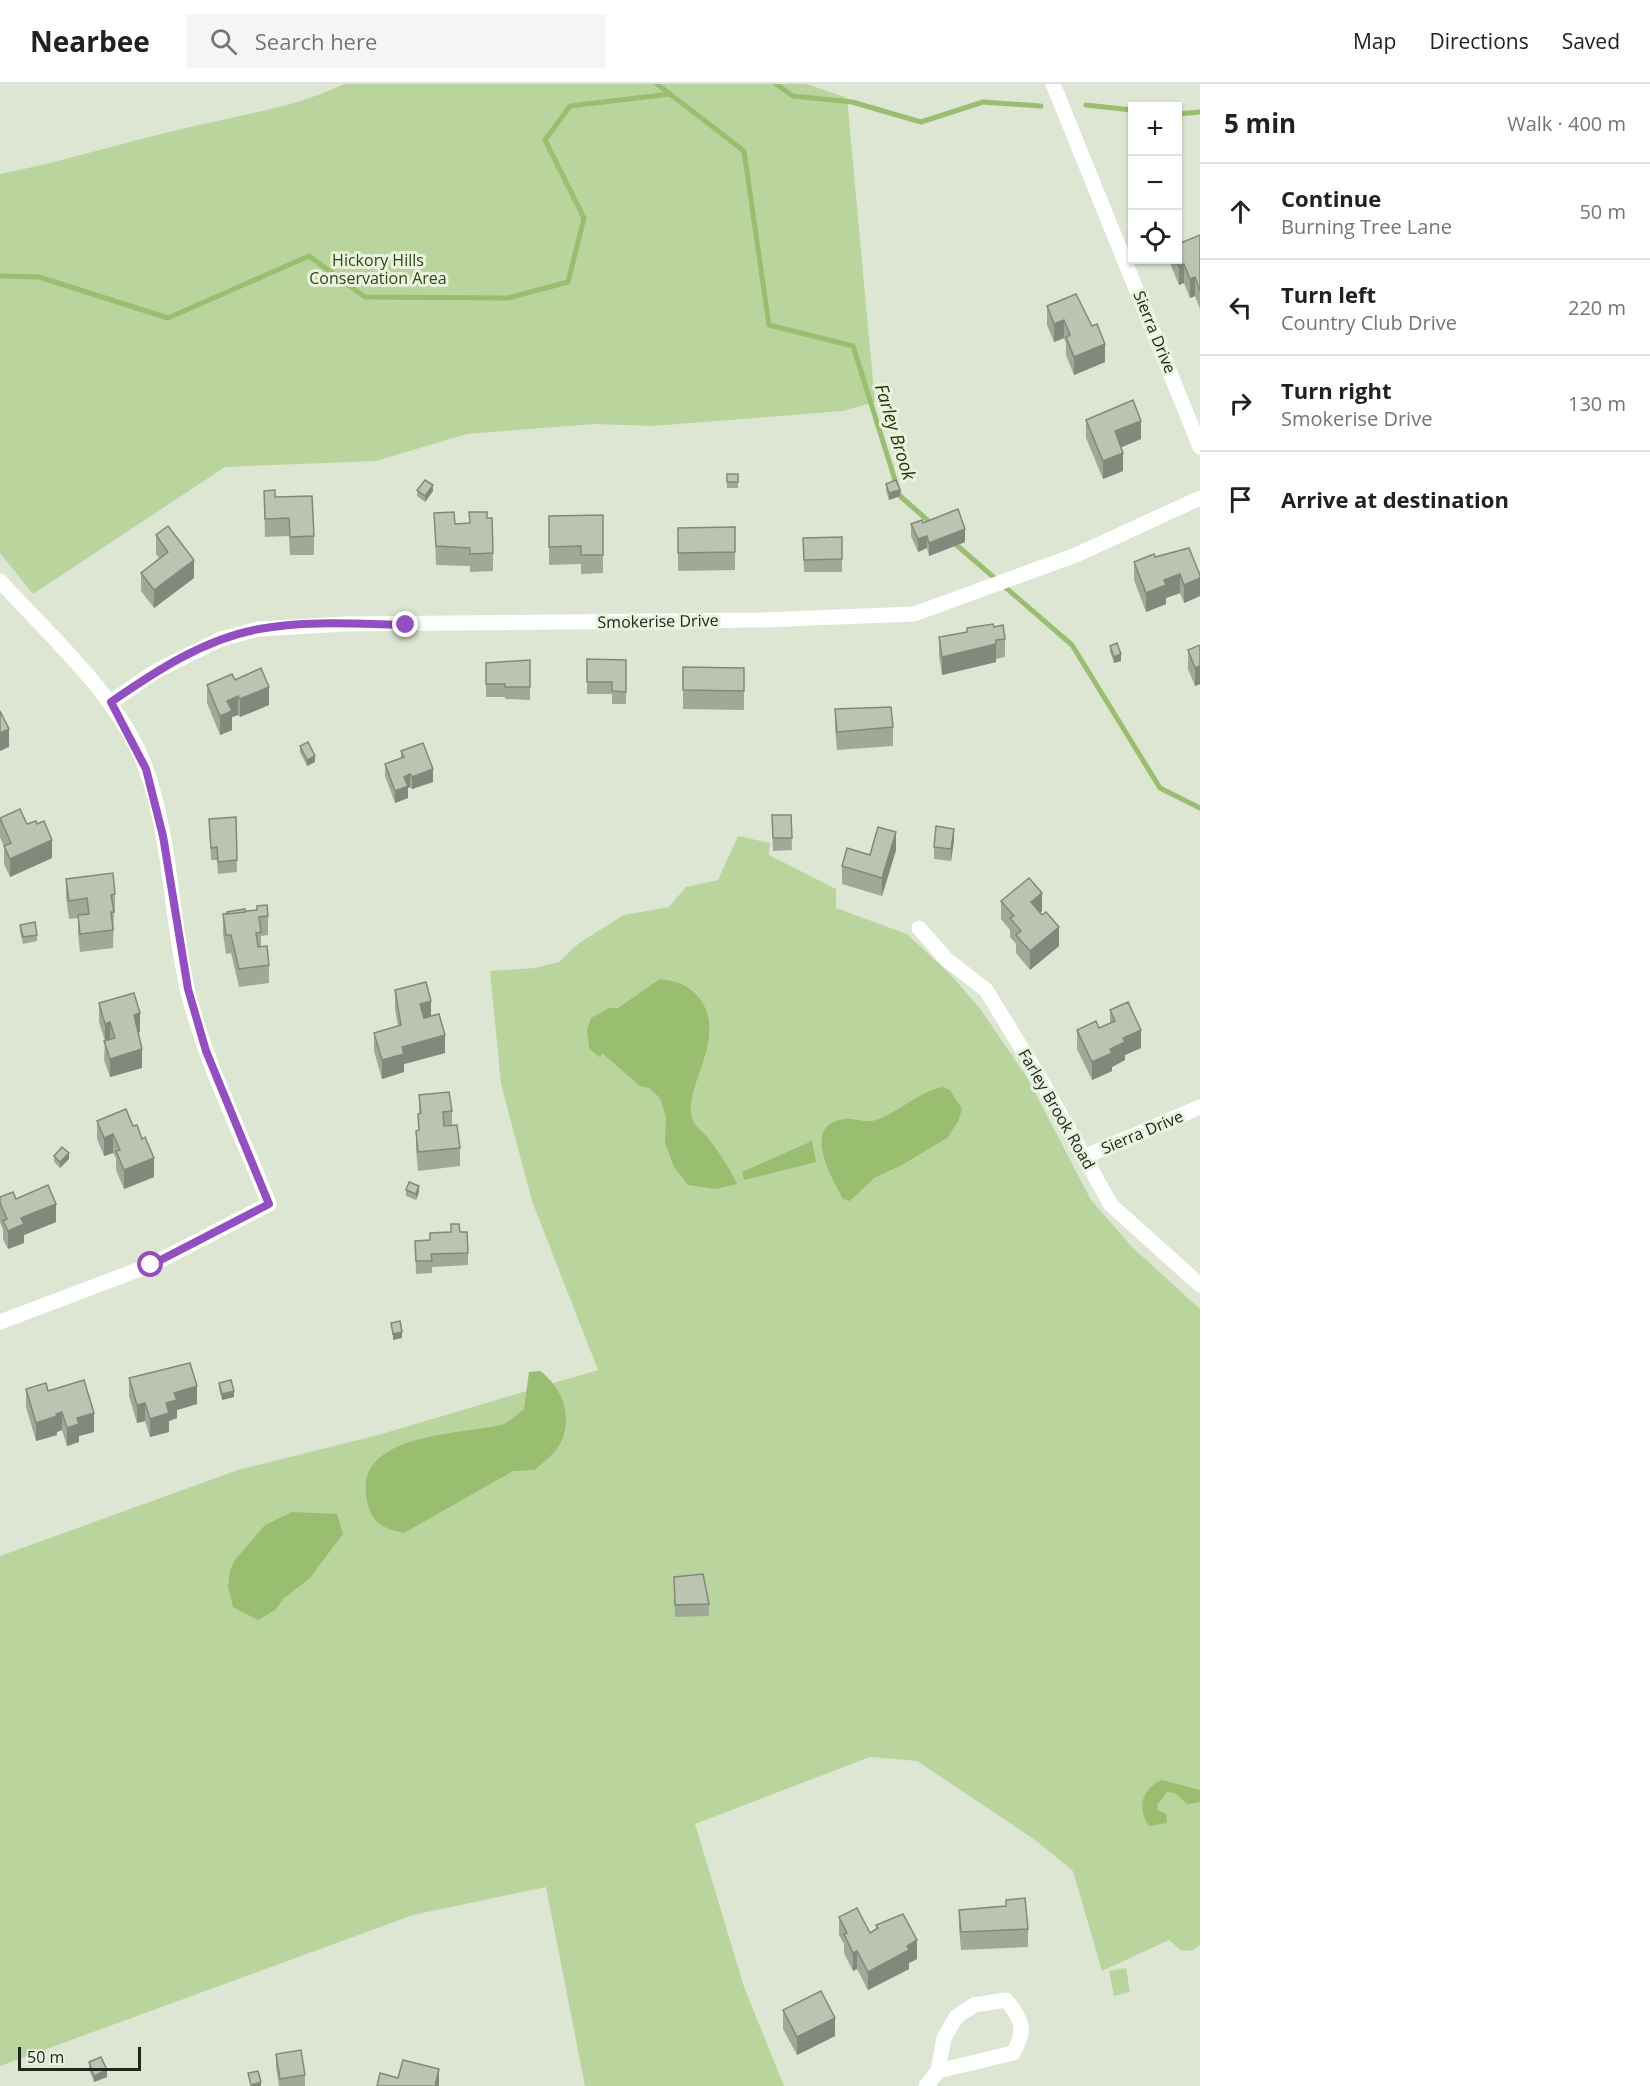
<!DOCTYPE html>
<meta charset="utf-8">
<style>
:root{--surface:#fff;--page:#f6f6f6;--text:#202124;--muted:#757577;--line:#e0e0e0}
body{margin:0;font-family:"Open Sans",sans-serif;background:var(--page);color:var(--text)}
.controls{position:absolute;right:18px;top:18px;display:grid;overflow:hidden;border-radius:0px;box-shadow:0 2px 4px #0004}
.controls button{width:54px;height:54px;display:grid;place-items:center;padding:0;border:0;border-bottom:2px solid var(--line);background:var(--surface);color:var(--text);font:30px sans-serif}
.scale{position:absolute;left:18px;bottom:15px;width:123px;box-sizing:border-box;padding-left:6px;border:3px solid #21251e;border-top:0;font-size:16px;line-height:21px;white-space:nowrap;color:#21251e;-webkit-text-stroke:4px #eaf3e0;paint-order:stroke}
.stop{position:absolute;width:18px;height:18px;margin:-14px;border:4px solid #934ec2;border-radius:50%;background:#fff}
.stop.end{background:#934ec2;border-color:#fff;box-shadow:0 2px 6px #0008}
.list{margin:0;padding:0;list-style:none}
h2{display:flex;justify-content:space-between;align-items:center;height:78px;margin:0;padding:0 24px;font-size:26px}
h2 small{font-size:20px;font-weight:400;color:var(--muted)}
.list li{display:grid;grid-template-columns:39px 1fr auto;gap:18px;align-items:center;box-sizing:border-box;height:96px;padding:0 24px;border-top:2px solid var(--line)}
.list b{display:block;font-size:22px;white-space:nowrap}
.list p{margin:0;font-size:20px;white-space:nowrap;color:var(--muted)}
.list em{font-size:20px;font-style:normal;color:var(--muted)}
.icon{flex:none;width:33px;height:33px;fill:none;stroke:currentColor;stroke-width:2;stroke-linecap:round;stroke-linejoin:round}
.map{position:relative;flex:none;width:1200px;height:2002px;overflow:hidden}
header{display:flex;align-items:center;gap:36px;box-sizing:border-box;height:84px;padding:0 30px;background:var(--surface);border-bottom:2px solid var(--line)}
header strong{font-size:28px}
nav{display:flex;gap:33px;margin-inline-start:auto;font-size:21px}
.search{width:420px;height:54px;background:var(--page);display:flex;align-items:center;gap:15px;box-sizing:border-box;padding:0 21px;border-radius:0px;color:var(--muted);font-size:22px}
main{display:flex}
aside{flex:1;background:var(--surface)}
.map>svg:first-child{display:block}
.green{fill:#b9d59d}
.water{fill:#99be70}
.lines{fill:none;stroke-linecap:round;stroke-linejoin:round}
.stream{stroke:#99be70;stroke-width:5}
.street{stroke:#fff;stroke-width:15}
.wall{fill:#a0a998}
.shaded-wall{fill:#82897c}
.building{fill:#bac4b1;stroke:#82897c;stroke-width:1.5}
.route{stroke:#934ec2;stroke-width:8}
.labels{text-anchor:middle;stroke-width:6;stroke-linejoin:round;paint-order:stroke}
.park-label{font-size:16px;fill:#314810;stroke:#eaf3e0}
.street-label{font-size:16px;fill:#21251e;stroke:#eaf3e0}
.water-label{font-size:18px;font-style:italic;fill:#223800;stroke:#eaf3e0}
</style>
<header>
<strong>Nearbee</strong>
<div class="search"><svg class="icon" aria-label="search" viewBox="0 0 24 24"><circle cx="10" cy="10" r="6"/><path d="M15 15l6 6"/></svg>Search here</div>
<nav><a>Map</a><a>Directions</a><a>Saved</a></nav>
</header>
<main>
<div class="map">
<svg width="1200" height="2002" viewBox="0 0 1200 2002">
<rect width="100%" height="100%" fill="#dde6d3"/>
<g class="green">
<path d="M344,0H807L847,14L875,318L843,327L653,342L594,340L467,350L376,377L225,383L33,510L0,469V90C61,78 121,59 182,45C237,31 292,25 344,0Z"/>
<polygon points="738,752 770,759 769,771 836,805 836,824 907,850 950,890 981,926 1028,995 1091,1116 1132,1163 1200,1225 1200,1861 1193,1866 1182,1867 1169,1856 1102,1887 1073,1787 1035,1756 917,1677 870,1673 695,1740 744,1903 784,2002 585,2002 546,1803 413,1831 0,1982 0,1472 238,1386 378,1351 598,1286 532,1117 501,1000 490,887 535,884 559,878 579,859 624,831 669,823 686,803 718,796"/>
<polygon points="1126,1884 1130,1908 1114,1912 1109,1887"/>
</g>
<g class="water">
<path d="M660,895C678,897 691,902 702,918C727,957 680,1008 693,1037C696,1043 704,1049 708,1054C716,1064 733,1089 737,1100L716,1105L688,1101L674,1083L665,1059L666,1033L660,1014L649,1004L640,1002L603,970L599,973L589,964L587,946L591,934L609,924H618Z"/>
<path d="M942,1003L950,1006L962,1025L958,1038L947,1054L902,1081L874,1094L850,1117L843,1115C831,1092 801,1041 844,1035C855,1033 865,1040 876,1036C899,1028 917,1009 942,1003Z"/>
<polygon points="812,1057 816,1078 744,1096 742,1088"/>
<path d="M540,1287C562,1303 573,1332 561,1358C557,1368 543,1378 535,1386L513,1387L404,1449C387,1445 375,1442 369,1424C344,1349 458,1351 501,1341C509,1339 517,1330 524,1325L529,1288Z"/>
<polygon points="292,1428 337,1430 343,1450 309,1495 284,1514 275,1526 258,1536 233,1523 228,1503 230,1486 235,1476 265,1441"/>
<path d="M1162,1696L1200,1706V1718L1187,1720L1175,1709L1167,1708L1157,1721L1158,1726L1166,1730L1167,1739L1149,1742C1137,1724 1141,1705 1162,1696Z"/>
</g>
<g class="lines">
<g class="stream">
<polyline points="657,0 744,67 769,241 853,262 900,412 932,440"/>
<polyline points="776,0 793,12 852,18 921,38 983,18 1041,22"/>
<polyline points="1086,21 1132,26"/>
<polyline points="1178,30 1200,28"/>
<polyline points="0,192 39,193 168,234 309,172 365,213 508,214 568,198 584,134 545,56 570,22 670,10"/>
<polyline points="953,458 1072,561 1160,704 1200,724"/>
</g>
<g class="street">
<polyline points="1053,0 1200,363"/>
<path d="M0,497C51,553 120,613 146,685C171,755 171,832 187,904C205,979 241,1048 269,1120L151,1181L0,1238"/>
<polyline points="111,618 153,589 186,572 221,555 259,545 345,540 759,536 914,530 1076,471 1200,414"/>
<polyline points="919,844 946,875 986,906 1041,996 1111,1121 1200,1201"/>
<polyline points="1084,1073 1200,1023"/>
<path d="M926,2002L938,1987L944,1954L956,1933L974,1921L1006,1916C1022,1935 1027,1946 1013,1969L938,1987"/>
</g>
</g>
<g class="wall">
<polygon points="1200,151 1200,225 1195,212 1190,214 1184,199 1179,201 1171,182 1171,176 1178,176"/>
<polygon points="1076,210 1105,278 1074,291 1066,271 1066,259 1064,254 1054,258 1047,241 1047,222"/>
<polygon points="1086,336 1141,355 1121,363 1123,387 1103,395 1086,354"/>
<rect x="727" y="390" width="11" height="14"/>
<polygon points="886,400 900,412 889,416 886,406"/>
<polygon points="417,406 433,407 425,418 417,412"/>
<polygon points="264,407 275,413 314,452 314,471 290,471 289,452 265,453"/>
<polygon points="434,429 455,440 469,439 487,434 493,469 493,487 470,488 470,482 436,481"/>
<polygon points="549,432 603,471 603,489 581,490 581,480 549,481"/>
<polygon points="923,439 965,458 929,472 927,464 918,468 911,452 911,440"/>
<polygon points="735,443 735,486 678,487 678,444"/>
<polygon points="156,451 194,494 154,524 141,507 141,489 159,474 156,470"/>
<polygon points="842,453 842,488 804,488 803,454"/>
<polygon points="1155,473 1200,491 1200,512 1184,519 1180,509 1166,514 1166,520 1146,528 1134,496 1134,478"/>
<polygon points="994,543 1005,555 1005,573 996,575 996,578 942,591 939,572 939,553 967,548 967,544"/>
<polygon points="1200,561 1200,600 1195,602 1188,585 1188,566"/>
<polygon points="1110,562 1121,577 1114,579 1110,568"/>
<polygon points="587,575 626,576 626,620 612,620 612,610 587,610"/>
<polygon points="530,576 530,616 505,615 505,613 486,613 486,579"/>
<polygon points="683,583 744,584 744,626 683,625"/>
<polygon points="235,596 269,621 240,633 238,631 232,633 232,646 220,651 207,619 207,601"/>
<polygon points="835,625 893,643 893,662 837,666 835,644"/>
<polygon points="300,662 315,678 307,682 300,668"/>
<polygon points="401,667 433,698 412,705 410,703 408,704 408,714 395,719 385,692 385,680 401,674"/>
<polygon points="772,731 791,731 792,766 773,767"/>
<polygon points="236,733 237,788 218,790 217,776 211,776 209,735"/>
<polygon points="0,734 27,740 52,774 10,793 4,780 4,763 0,753"/>
<polygon points="954,757 951,777 934,775 934,763"/>
<polygon points="896,766 882,812 842,800 842,782 870,771"/>
<polygon points="66,795 115,810 115,828 114,829 113,864 80,868 78,849 78,834 69,835 66,813"/>
<polygon points="1001,817 1042,827 1040,829 1059,862 1030,886 1016,869 1016,860 1010,853 1010,846 1001,835"/>
<polygon points="245,828 268,832 268,851 261,852 261,863 269,881 269,899 239,903 231,869 226,870 223,849 223,830"/>
<polygon points="20,841 37,851 37,857 23,860 20,847"/>
<polygon points="395,906 431,932 445,969 404,980 404,988 382,995 374,967 374,949 398,942 395,925"/>
<polygon points="99,919 140,948 138,948 142,984 110,993 104,976 105,957 99,938"/>
<polygon points="1110,926 1141,964 1125,971 1125,976 1112,983 1112,987 1092,996 1077,965 1077,946 1099,944 1110,939"/>
<polygon points="419,1011 452,1027 452,1041 460,1064 460,1082 418,1087 416,1065 416,1047 418,1047 418,1030 419,1030"/>
<polygon points="97,1037 133,1042 142,1055 154,1093 124,1105 116,1086 116,1074 113,1069 104,1072 97,1055"/>
<polygon points="54,1072 69,1075 60,1084 54,1078"/>
<polygon points="406,1106 419,1108 416,1116 406,1112"/>
<polygon points="0,1113 16,1115 56,1138 24,1151 24,1159 8,1165 3,1155 3,1146 0,1138"/>
<polygon points="460,1148 468,1169 468,1181 432,1183 432,1189 416,1190 415,1157 430,1156"/>
<polygon points="129,1294 197,1320 177,1326 177,1334 169,1337 169,1348 150,1353 145,1337 137,1339 129,1312"/>
<polygon points="219,1299 234,1313 222,1316 219,1305"/>
<polygon points="26,1305 48,1307 94,1348 79,1352 79,1358 67,1362 62,1346 57,1348 57,1351 36,1357 26,1323"/>
<polygon points="674,1493 709,1520 709,1532 675,1533"/>
<polygon points="959,1826 1028,1845 1028,1863 961,1866 959,1844"/>
<polygon points="839,1833 870,1849 876,1845 876,1841 917,1875 909,1879 909,1885 868,1906 857,1885 853,1887 844,1869 844,1860 839,1851"/>
<polygon points="783,1926 835,1952 797,1971 783,1945"/>
<polygon points="276,1970 305,1991 305,2002 279,2002 276,1983"/>
<polygon points="89,1978 107,1993 94,1998 89,1985"/>
</g>
<g class="shaded-wall">
<polygon points="1184,180 1184,199 1179,201 1179,182"/>
<polygon points="1195,193 1195,212 1190,214 1190,195"/>
<polygon points="1064,236 1064,254 1054,258 1054,240"/>
<polygon points="1105,260 1105,278 1074,291 1074,273"/>
<polygon points="1141,337 1141,355 1115,366 1115,347"/>
<polygon points="1123,369 1123,387 1103,395 1103,377"/>
<polygon points="433,401 433,407 425,418 425,412"/>
<polygon points="900,406 900,412 889,416 889,409"/>
<polygon points="965,445 965,458 929,472 929,459"/>
<polygon points="927,452 927,464 918,468 918,455"/>
<polygon points="194,476 194,494 154,524 154,506"/>
<polygon points="1180,490 1180,509 1166,514 1166,520 1146,528 1146,509 1164,496"/>
<polygon points="1200,494 1200,512 1184,519 1184,501"/>
<polygon points="996,560 996,578 942,591 942,573"/>
<polygon points="1121,570 1121,577 1114,579 1114,573"/>
<polygon points="1200,582 1200,600 1195,602 1195,584"/>
<polygon points="269,603 269,621 240,633 240,615"/>
<polygon points="238,612 238,631 232,633 232,646 220,651 220,632 227,617"/>
<polygon points="9,645 9,663 0,667 0,649"/>
<polygon points="315,672 315,678 307,682 307,676"/>
<polygon points="433,685 433,698 412,705 412,693"/>
<polygon points="410,690 410,703 408,704 408,714 395,719 395,707 404,693"/>
<polygon points="954,745 954,757 951,777 951,765"/>
<polygon points="896,748 896,766 882,812 882,794"/>
<polygon points="52,756 52,774 10,793 10,775"/>
<polygon points="1042,809 1042,827 1031,836 1031,818"/>
<polygon points="1059,843 1059,862 1030,886 1030,867"/>
<polygon points="431,917 431,935 420,938 420,920"/>
<polygon points="140,929 140,948 134,949 134,931"/>
<polygon points="110,938 110,957 105,958 105,940"/>
<polygon points="1141,946 1141,964 1125,971 1125,976 1112,983 1112,987 1092,996 1092,978 1110,965 1123,954"/>
<polygon points="445,951 445,969 404,980 404,988 382,995 382,976 402,963"/>
<polygon points="142,965 142,984 110,993 110,975"/>
<polygon points="113,1050 113,1069 104,1072 104,1054"/>
<polygon points="69,1069 69,1075 60,1084 60,1078"/>
<polygon points="154,1074 154,1093 124,1105 124,1086"/>
<polygon points="419,1102 419,1108 416,1116 416,1110"/>
<polygon points="56,1120 56,1138 24,1151 24,1159 8,1165 8,1147 21,1134"/>
<polygon points="402,1248 402,1254 393,1256 393,1250"/>
<polygon points="197,1302 197,1320 177,1326 177,1334 169,1337 169,1348 150,1353 150,1335 174,1309"/>
<polygon points="234,1307 234,1313 222,1316 222,1310"/>
<polygon points="145,1319 145,1337 137,1339 137,1321"/>
<polygon points="62,1328 62,1346 57,1348 57,1351 36,1357 36,1339"/>
<polygon points="94,1329 94,1348 79,1352 79,1358 67,1362 67,1344 77,1334"/>
<polygon points="917,1856 917,1875 909,1879 909,1885 868,1906 868,1888 907,1862"/>
<polygon points="857,1867 857,1885 853,1887 853,1869"/>
<polygon points="835,1934 835,1952 797,1971 797,1953"/>
<polygon points="439,1985 439,2002 435,2002"/>
<polygon points="107,1986 107,1993 94,1998 94,1992"/>
<polygon points="261,1998 261,2002 251,2002 251,2001"/>
</g>
<g class="building">
<polygon points="1200,151 1200,207 1195,193 1190,195 1184,180 1179,182 1176,176 1178,176 1178,160"/>
<polygon points="1076,210 1092,242 1097,240 1105,260 1074,273 1066,253 1070,251 1064,236 1054,240 1047,222"/>
<polygon points="1133,316 1141,337 1115,347 1123,369 1103,377 1086,336"/>
<rect x="727" y="390" width="11" height="8"/>
<polygon points="425,396 433,401 425,412 417,406"/>
<polygon points="896,396 900,406 889,409 886,400"/>
<polygon points="275,406 275,413 312,412 314,452 290,453 289,434 265,435 264,407"/>
<polygon points="958,425 965,445 929,459 927,452 918,455 911,440 922,436 923,439"/>
<polygon points="454,428 455,440 470,439 469,428 487,428 487,434 492,434 493,469 470,470 470,464 436,462 434,429"/>
<polygon points="603,431 603,471 581,471 581,462 549,463 549,432"/>
<polygon points="168,442 194,476 154,506 141,489 168,468 156,451"/>
<polygon points="735,443 735,468 678,469 678,444"/>
<polygon points="842,453 842,475 804,476 803,454"/>
<polygon points="1189,464 1200,491 1200,494 1184,501 1180,490 1164,496 1166,501 1146,509 1134,478 1154,470 1155,473"/>
<polygon points="993,540 994,543 1003,541 1005,555 996,556 996,560 942,573 939,553 967,548 967,544"/>
<polygon points="1117,559 1121,570 1114,573 1110,562"/>
<polygon points="1200,561 1200,582 1195,584 1188,566"/>
<polygon points="587,575 626,576 626,608 612,607 612,598 587,598"/>
<polygon points="530,576 530,603 505,603 505,600 486,600 486,579"/>
<polygon points="683,583 744,584 744,607 683,606"/>
<polygon points="261,584 269,603 240,615 238,612 227,617 232,627 220,632 207,601 232,590 235,596"/>
<polygon points="891,623 893,643 837,648 835,625"/>
<polygon points="0,627 9,645 0,649"/>
<polygon points="308,658 315,672 307,676 300,662"/>
<polygon points="423,659 433,685 412,693 410,690 404,693 408,702 395,707 385,680 404,673 401,667"/>
<polygon points="20,725 27,740 36,737 37,740 44,737 52,756 10,775 4,762 11,759 0,734"/>
<polygon points="772,731 791,731 792,754 773,754"/>
<polygon points="236,733 237,776 218,778 217,763 211,764 209,735"/>
<polygon points="936,742 954,745 951,765 934,763"/>
<polygon points="878,743 896,748 882,794 842,782 847,764 870,771"/>
<polygon points="113,789 115,810 111,811 114,828 111,828 113,846 80,850 78,831 89,830 87,814 69,817 66,795"/>
<polygon points="1029,794 1042,809 1031,818 1042,831 1046,828 1059,843 1030,867 1016,851 1021,847 1010,834 1014,832 1001,817"/>
<polygon points="267,821 268,832 259,833 261,848 256,849 258,863 267,862 269,881 239,885 231,851 226,851 223,830 257,826 257,822"/>
<polygon points="245,825 245,828 227,830 227,828"/>
<polygon points="35,838 37,851 23,853 20,841"/>
<polygon points="426,898 431,917 420,920 424,934 439,930 445,951 402,963 404,970 382,976 374,949 401,941 395,906"/>
<polygon points="134,909 140,929 134,931 142,965 110,975 104,957 115,954 110,938 105,940 99,919"/>
<polygon points="1128,918 1141,946 1123,954 1125,958 1110,965 1112,969 1092,978 1077,946 1096,937 1099,944 1115,937 1110,926"/>
<polygon points="449,1008 452,1027 443,1028 444,1042 457,1041 460,1064 418,1068 416,1047 419,1046 418,1030 421,1029 419,1011"/>
<polygon points="126,1025 133,1042 137,1041 142,1055 145,1053 154,1074 124,1086 116,1067 120,1066 113,1050 104,1054 97,1037"/>
<polygon points="62,1063 69,1069 60,1078 54,1072"/>
<polygon points="409,1098 419,1102 416,1110 406,1106"/>
<polygon points="48,1101 56,1120 21,1134 24,1140 8,1147 3,1137 7,1135 0,1119 0,1113 13,1108 16,1115"/>
<polygon points="451,1140 459,1140 460,1148 467,1148 468,1169 431,1170 432,1177 416,1177 415,1157 430,1156 430,1149 451,1148"/>
<polygon points="400,1237 402,1248 393,1250 391,1239"/>
<polygon points="190,1279 197,1302 174,1309 177,1316 166,1319 169,1329 150,1335 145,1319 137,1321 129,1294"/>
<polygon points="84,1296 94,1329 77,1334 79,1340 67,1344 62,1328 56,1330 57,1332 36,1339 26,1305 46,1299 48,1307"/>
<polygon points="231,1296 234,1307 222,1310 219,1299"/>
<polygon points="703,1490 709,1520 675,1521 674,1493"/>
<polygon points="1025,1814 1028,1845 961,1848 959,1826 1006,1822 1006,1816"/>
<polygon points="857,1824 870,1849 878,1844 876,1841 903,1830 917,1856 907,1862 909,1866 868,1888 857,1867 853,1869 844,1850 847,1849 839,1833"/>
<polygon points="821,1907 835,1934 797,1953 783,1926"/>
<polygon points="301,1966 305,1991 280,1995 276,1970"/>
<polygon points="101,1973 107,1986 94,1992 89,1978"/>
<polygon points="403,1976 439,1985 435,2002 377,2002 380,1989 398,1994"/>
<polygon points="258,1987 261,1998 251,2001 248,1989"/>
</g>
<g class="lines">
<path class="route" d="M151,1181L269,1120L206,967L188,905L163,752L146,685L111,618C156,587 204,555 259,545C306,536 359,540 406,541"/>
</g>
<g class="labels">
<g class="park-label">
<text x="378" y="182">Hickory Hills<tspan x="378" dy="18">Conservation Area</tspan></text>
</g>
<g class="street-label">
<text transform="translate(1155 248) rotate(68)" y="6">Sierra Drive</text>
<text transform="translate(658 537) rotate(-1)" y="6">Smokerise Drive</text>
<text transform="translate(1057 1025) rotate(60)" y="6">Farley Brook Road</text>
<text transform="translate(1142 1048) rotate(-23)" y="6">Sierra Drive</text>
</g>
<g class="water-label">
<text transform="translate(895 348) rotate(73)" y="6">Farley Brook</text>
</g>
</g>
</svg>
<div class="controls">
<button>+</button>
<button>−</button>
<button><svg class="icon" aria-label="locate" viewBox="0 0 24 24"><circle cx="12" cy="12" r="6"/><path d="M12 2v4M12 18v4M2 12h4M18 12h4"/></svg></button>
</div>
<div class="scale">50 m</div>
<div class="stop" style="left:151px;top:1181px"></div>
<div class="stop end" style="left:406px;top:541px"></div>
</div>
<aside>
<h2>5 min<small>Walk · 400 m</small></h2>
<ul class="list">
<li><svg class="icon" aria-label="ahead" viewBox="0 0 24 24"><path d="M12 20V5M6 11l6-6 6 6"/></svg><div><b>Continue</b><p>Burning Tree Lane</p></div><em>50 m</em></li>
<li><svg class="icon" aria-label="left" viewBox="0 0 24 24"><path d="M17 20v-9H6M10 6l-5 5 5 5"/></svg><div><b>Turn left</b><p>Country Club Drive</p></div><em>220 m</em></li>
<li><svg class="icon" aria-label="right" viewBox="0 0 24 24"><path d="M7 20v-9h11M14 6l5 5-5 5"/></svg><div><b>Turn right</b><p>Smokerise Drive</p></div><em>130 m</em></li>
<li><svg class="icon" aria-label="arrive" viewBox="0 0 24 24"><path d="M6 21V4h12l-3 4 3 4H6"/></svg><div><b>Arrive at destination</b></div></li>
</ul>
</aside>
</main>
